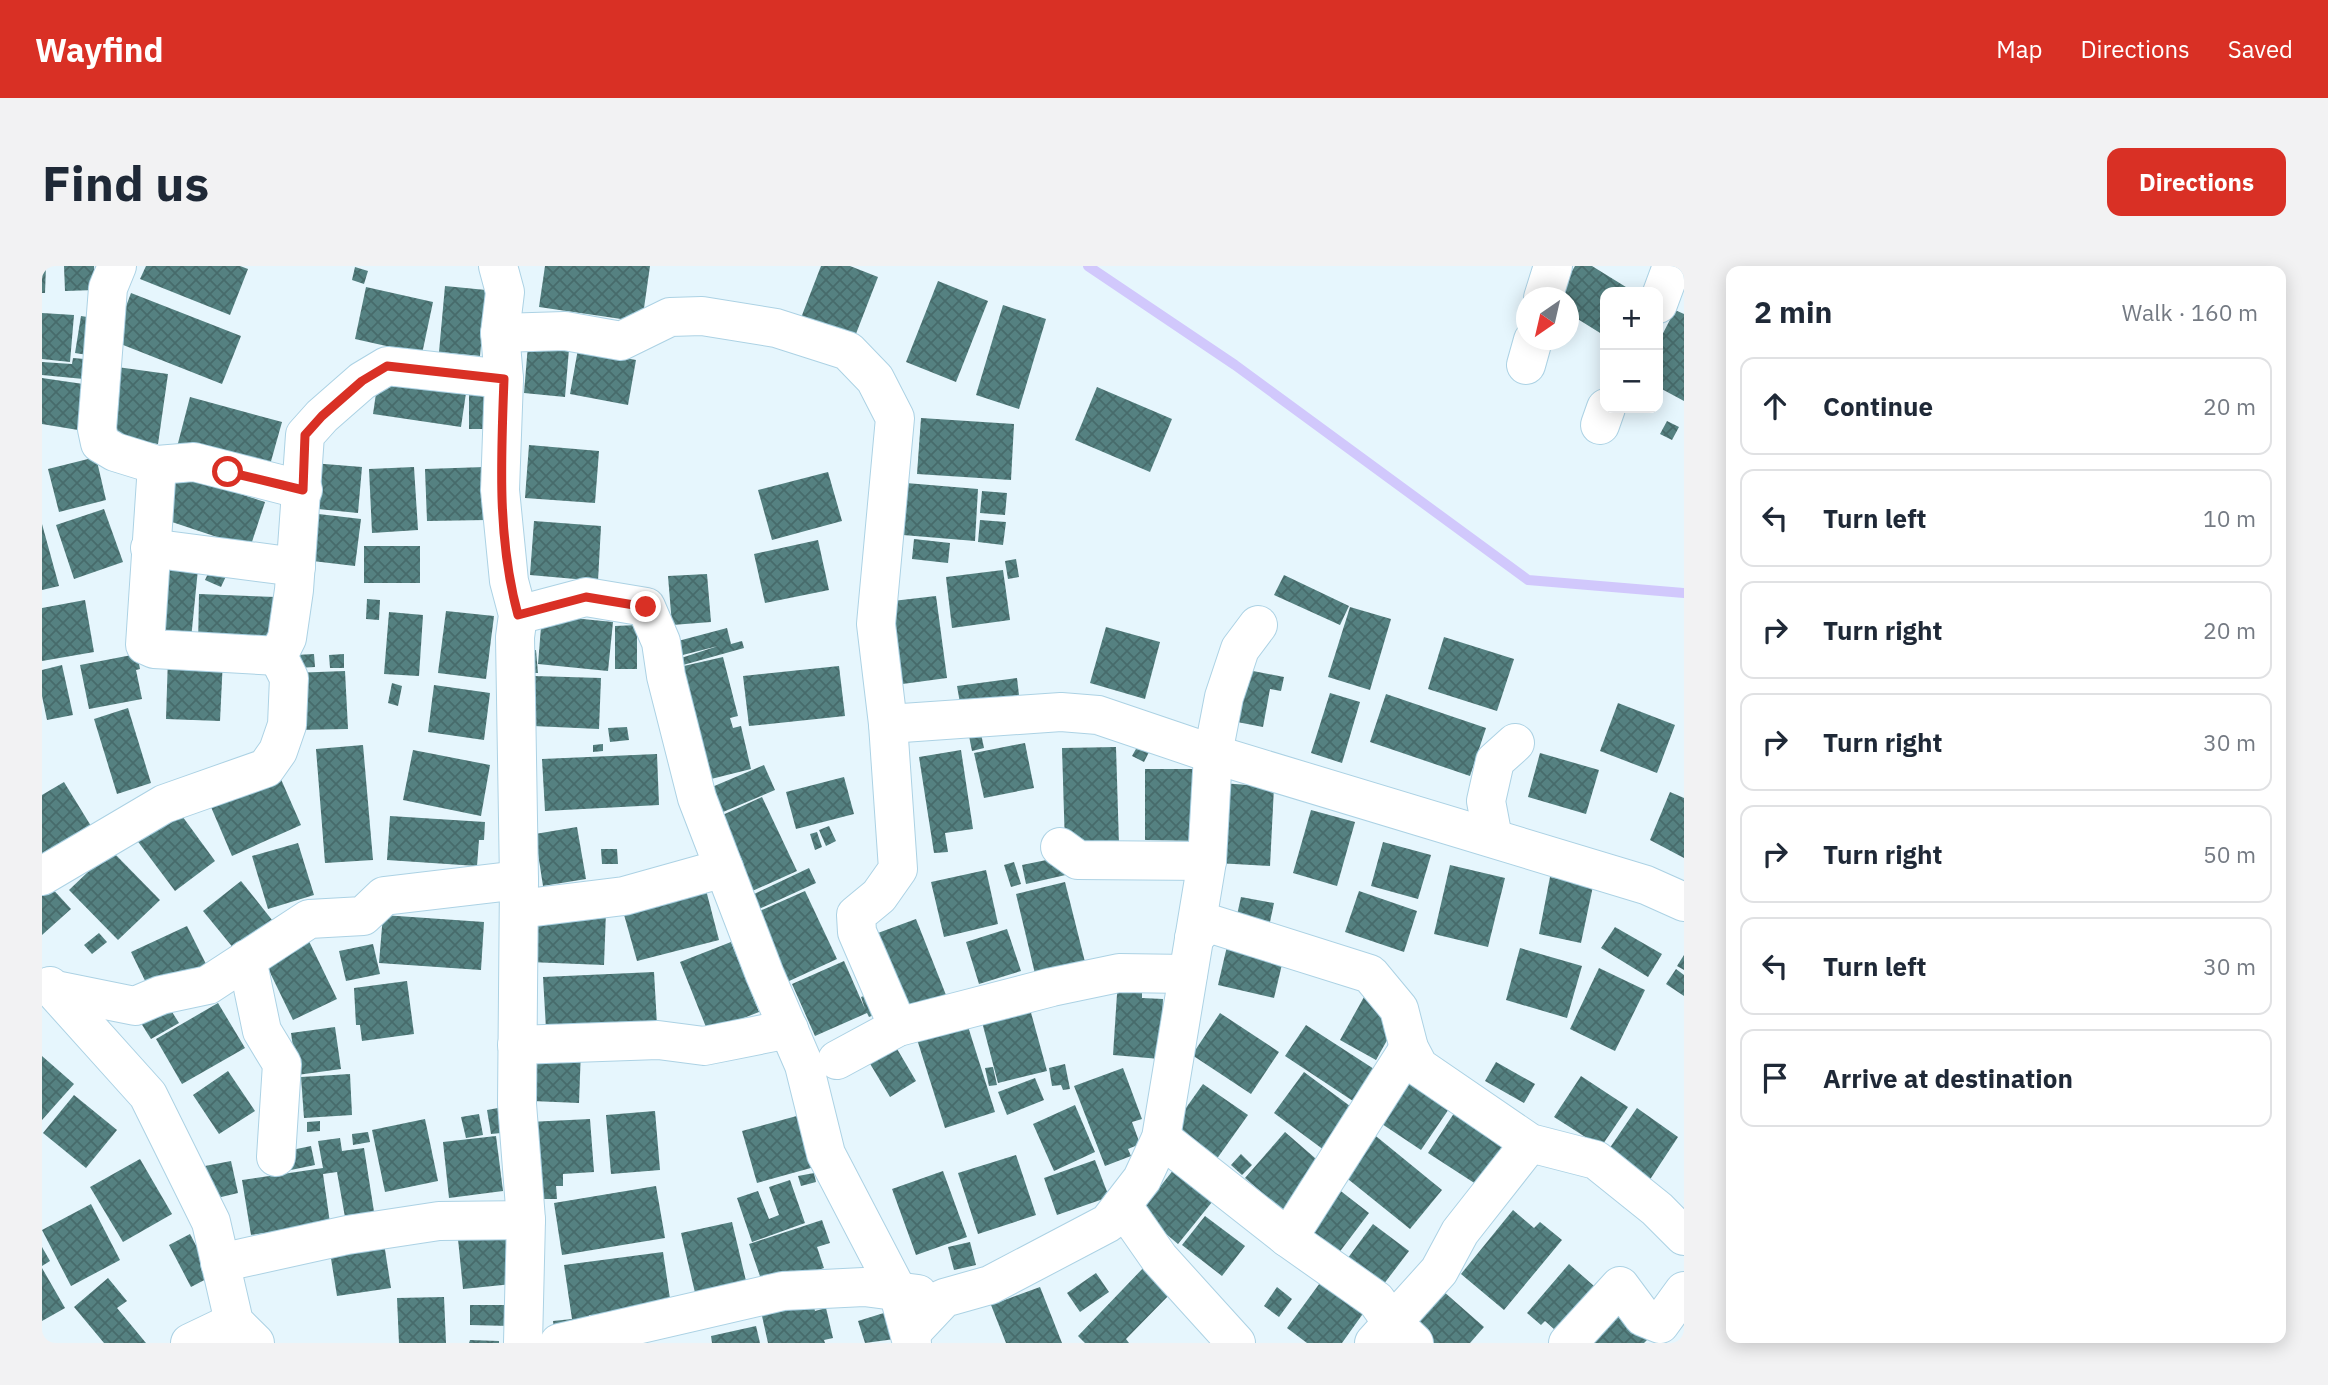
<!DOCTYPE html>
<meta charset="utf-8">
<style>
:root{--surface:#fff;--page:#f2f2f3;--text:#1f2937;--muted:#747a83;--line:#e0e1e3;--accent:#d93025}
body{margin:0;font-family:"IBM Plex Sans",sans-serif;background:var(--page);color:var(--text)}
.controls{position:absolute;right:21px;top:21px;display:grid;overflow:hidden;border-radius:14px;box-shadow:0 4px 18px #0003}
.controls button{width:63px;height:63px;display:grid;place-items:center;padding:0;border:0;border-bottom:2px solid var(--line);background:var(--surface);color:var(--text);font:35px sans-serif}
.compass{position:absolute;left:1474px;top:21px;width:63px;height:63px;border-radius:50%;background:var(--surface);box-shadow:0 4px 18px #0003;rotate:214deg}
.stop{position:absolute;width:21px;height:21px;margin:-16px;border:5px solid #d93025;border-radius:50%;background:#fff}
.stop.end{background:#d93025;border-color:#fff;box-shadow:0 2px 7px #0008}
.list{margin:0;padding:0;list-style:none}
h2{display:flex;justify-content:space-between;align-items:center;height:91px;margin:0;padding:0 28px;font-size:30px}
h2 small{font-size:23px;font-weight:400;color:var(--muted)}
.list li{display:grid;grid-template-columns:46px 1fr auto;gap:21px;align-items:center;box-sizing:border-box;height:98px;margin:0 14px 14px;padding:0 14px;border:2px solid var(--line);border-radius:14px}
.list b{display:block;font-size:26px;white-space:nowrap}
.list em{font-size:23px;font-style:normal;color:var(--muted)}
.icon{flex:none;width:38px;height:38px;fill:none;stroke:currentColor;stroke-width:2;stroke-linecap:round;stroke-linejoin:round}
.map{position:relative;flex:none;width:1642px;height:1077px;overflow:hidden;border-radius:14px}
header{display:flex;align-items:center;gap:42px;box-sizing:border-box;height:98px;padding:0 35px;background:var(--accent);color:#fff}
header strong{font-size:33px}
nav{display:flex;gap:38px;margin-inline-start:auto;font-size:24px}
.intro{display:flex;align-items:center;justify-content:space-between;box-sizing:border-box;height:168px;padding:0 42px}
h1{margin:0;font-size:49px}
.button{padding:18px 32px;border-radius:14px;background:var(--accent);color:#fff;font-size:24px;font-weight:700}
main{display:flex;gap:42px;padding:0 42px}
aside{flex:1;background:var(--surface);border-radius:14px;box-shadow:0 4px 18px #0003}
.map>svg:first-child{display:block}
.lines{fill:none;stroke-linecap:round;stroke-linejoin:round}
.stream{stroke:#d1c8fc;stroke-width:10}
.building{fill:url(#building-cross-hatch)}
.minor-casing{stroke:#acd2e4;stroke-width:40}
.minor{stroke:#fff;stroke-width:38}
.route{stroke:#d93025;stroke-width:9}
</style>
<header>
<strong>Wayfind</strong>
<nav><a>Map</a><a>Directions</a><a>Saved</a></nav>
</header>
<div class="intro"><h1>Find us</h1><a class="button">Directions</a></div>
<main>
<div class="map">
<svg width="1642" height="1077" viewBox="0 0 1642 1077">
<defs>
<pattern id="building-cross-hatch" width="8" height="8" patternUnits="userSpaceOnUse" patternTransform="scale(1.75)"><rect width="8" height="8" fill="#558181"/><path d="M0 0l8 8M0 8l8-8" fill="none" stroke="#476b6b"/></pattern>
</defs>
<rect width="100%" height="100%" fill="#e6f6fd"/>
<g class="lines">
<polyline class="stream" points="1046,0 1193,99 1486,314 1642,327"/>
</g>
<g class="building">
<polygon points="0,0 4,0 3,27 0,27"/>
<polygon points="22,0 52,0 53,24 23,25"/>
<polygon points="104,0 198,0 206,3 188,49 98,13"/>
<polygon points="503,0 608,0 600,56 497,41"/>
<polygon points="779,0 808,0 836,11 810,78 757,57"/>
<polygon points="1533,0 1550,0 1592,26 1563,26 1563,70 1526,47 1526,32 1514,32"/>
<polygon points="313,1 326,5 322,18 310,14"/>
<polygon points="896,15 946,35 914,116 864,96"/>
<polygon points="403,20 444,24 438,90 397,86"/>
<polygon points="324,21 391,36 380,88 313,73"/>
<polygon points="89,27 199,70 180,118 71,75"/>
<polygon points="961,39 1004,53 977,143 934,129"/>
<polygon points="1633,44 1642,48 1642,135 1616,121 1616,77"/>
<polygon points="0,47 32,49 28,96 0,93"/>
<polygon points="39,50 58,53 52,90 33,87"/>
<polygon points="486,79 527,83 523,131 482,127"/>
<polygon points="536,83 594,94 586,139 528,128"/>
<polygon points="31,92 54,94 52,114 0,109 0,96 30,98"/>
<polygon points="75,101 126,108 116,178 65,170"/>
<polygon points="337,107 425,120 419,161 331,148"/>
<polygon points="0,112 48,119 42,165 0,158"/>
<rect x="427" y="115" width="24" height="48"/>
<polygon points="1055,121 1130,153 1108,206 1033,174"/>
<polygon points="148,131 240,156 226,206 135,181"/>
<polygon points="879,152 972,158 969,214 875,208"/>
<polygon points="1625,155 1637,161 1630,174 1618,168"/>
<polygon points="487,179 557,185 553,237 483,232"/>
<polygon points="54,191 64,234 17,246 6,203"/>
<polygon points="270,197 320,201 316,247 266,242"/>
<polygon points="372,201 376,264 330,267 327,203"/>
<polygon points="443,201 445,254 385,255 383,203"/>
<polygon points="786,206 800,255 730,274 716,224"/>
<polygon points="133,207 223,236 208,282 118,252"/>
<polygon points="864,217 936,223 933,275 861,269"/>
<polygon points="940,225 965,227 963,249 938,247"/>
<polygon points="62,243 81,296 32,313 14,259"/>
<polygon points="268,247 319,253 313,300 262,294"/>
<polygon points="938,254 964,256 961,279 936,276"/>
<polygon points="492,255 559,260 556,315 488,309"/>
<polygon points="0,258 17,320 0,324"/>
<polygon points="872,273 908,277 906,297 870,293"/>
<polygon points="776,274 787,324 723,337 712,288"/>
<rect x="322" y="280" width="56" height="37"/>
<polygon points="974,293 977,311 966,313 963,295"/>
<polygon points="170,299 186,306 179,321 163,314"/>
<polygon points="120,300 156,303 149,373 114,369"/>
<polygon points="961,304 968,354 910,362 904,311"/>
<polygon points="665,308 669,356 630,359 626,310"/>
<polygon points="1242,309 1307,340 1298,359 1232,329"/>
<polygon points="157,328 234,331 232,384 156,381"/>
<polygon points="894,330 905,412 853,419 842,336"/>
<polygon points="325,333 338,334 337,354 324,353"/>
<polygon points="43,334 52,386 0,395 0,342"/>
<polygon points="1308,341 1349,353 1328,424 1286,411"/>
<polygon points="404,345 452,350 444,413 396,407"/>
<polygon points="347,346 381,349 377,410 342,408"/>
<polygon points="500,349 571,356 566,405 496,398"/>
<polygon points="595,359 595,403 573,403 573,360"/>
<polygon points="1064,361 1118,376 1103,433 1048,417"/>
<polygon points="685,362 689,378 700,375 702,382 641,399 639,392 676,380 625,393 621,379"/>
<polygon points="1402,371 1472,393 1455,445 1386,423"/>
<polygon points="494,384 496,407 482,407 480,385"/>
<polygon points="95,388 98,403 94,404 100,433 47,443 38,399"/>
<polygon points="272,388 273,401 255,402 254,389"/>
<polygon points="302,388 302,402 288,402 287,389"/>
<polygon points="126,391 181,393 178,455 124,453"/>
<polygon points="681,391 696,450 688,452 691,462 699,460 709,503 661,515 633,402"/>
<polygon points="20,399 31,449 5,454 0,430 0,404"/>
<polygon points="797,400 803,450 707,460 701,410"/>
<polygon points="1201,403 1242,411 1239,425 1228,423 1221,461 1190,455"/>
<polygon points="303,405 306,463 252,464 250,407"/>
<polygon points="492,410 559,412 557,463 491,460"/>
<polygon points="975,412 977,429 918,437 915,420"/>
<polygon points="350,417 360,420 356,440 346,437"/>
<polygon points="392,419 448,427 442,474 386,466"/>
<polygon points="1288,427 1318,436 1300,497 1269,487"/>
<polygon points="1344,428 1444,462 1428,510 1328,476"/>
<polygon points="1576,437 1633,459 1615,507 1558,485"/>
<polygon points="86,442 109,517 75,528 52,453"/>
<polygon points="585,461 587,474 568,476 566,462"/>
<polygon points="938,463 942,482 930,485 926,465"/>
<polygon points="1099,474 1110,480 1102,496 1090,490"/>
<polygon points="983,477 992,522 942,532 932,487"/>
<polygon points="561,478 561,485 551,486 551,479"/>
<polygon points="321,479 331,594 283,597 274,483"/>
<polygon points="1074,481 1077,579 1023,580 1020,482"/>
<polygon points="371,484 448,499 439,550 361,534"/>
<polygon points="919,484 931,563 903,567 906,586 892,587 877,491"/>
<polygon points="1498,487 1557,504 1544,548 1486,531"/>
<polygon points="615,488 617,539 503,545 500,493"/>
<polygon points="722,499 733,524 681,546 670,521"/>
<polygon points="1103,503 1156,503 1156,575 1103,574"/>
<polygon points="238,511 259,559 190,590 169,541"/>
<polygon points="802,511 812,548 754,563 744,526"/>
<polygon points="22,516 49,560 0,589 0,529"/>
<polygon points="1179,517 1232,521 1228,600 1174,597"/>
<polygon points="1628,526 1642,532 1642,592 1608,574"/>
<polygon points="720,531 755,605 708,626 674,552"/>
<polygon points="135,543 173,595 133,625 94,573"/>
<polygon points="1269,544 1313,556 1295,620 1251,607"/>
<polygon points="348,550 443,556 442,574 437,574 435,600 345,594"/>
<polygon points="787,560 794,575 784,580 777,564"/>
<polygon points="535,561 544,613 501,620 493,568"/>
<polygon points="775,566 780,581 773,584 768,568"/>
<polygon points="1341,576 1389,589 1376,633 1329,620"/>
<polygon points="256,577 272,629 226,643 210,590"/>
<polygon points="559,583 575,583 576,598 560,598"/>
<polygon points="69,584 118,634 76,674 27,624"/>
<polygon points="1024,590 1028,608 984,618 980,599"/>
<polygon points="972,596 979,618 969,621 962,599"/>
<polygon points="1408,599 1463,612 1446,681 1392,668"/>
<polygon points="767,602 774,617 717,643 710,629"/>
<polygon points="944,604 956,658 902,671 889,616"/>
<polygon points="1508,611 1551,620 1539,677 1497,668"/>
<polygon points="199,615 234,659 197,689 161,645"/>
<polygon points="1023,616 1044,700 994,712 974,628"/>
<polygon points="7,619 29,643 0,669 0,625"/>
<polygon points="664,624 677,674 595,695 581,645"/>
<polygon points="763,625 795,693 745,716 713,647"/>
<polygon points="1317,625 1375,645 1362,686 1303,666"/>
<polygon points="1199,631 1232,637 1228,656 1195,649"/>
<polygon points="489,642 564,645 562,699 487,696"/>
<polygon points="341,649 442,656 439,704 337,697"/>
<polygon points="874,653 904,729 854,748 825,671"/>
<polygon points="145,660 166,702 110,729 89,686"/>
<polygon points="1573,661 1620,688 1606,711 1559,682"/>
<polygon points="965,663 979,705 937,718 924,676"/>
<polygon points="57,667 65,676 50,688 42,679"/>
<polygon points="263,667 295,733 251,754 219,688"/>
<polygon points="689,676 717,746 666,766 638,696"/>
<polygon points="1186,676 1242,690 1232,732 1176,719"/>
<polygon points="331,678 338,708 304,715 297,685"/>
<polygon points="1478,682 1540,700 1525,752 1464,734"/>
<polygon points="1642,689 1642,704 1635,700"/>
<polygon points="802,695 823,743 819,731 835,725 842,745 827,751 825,747 773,770 750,718"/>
<polygon points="1557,702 1603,724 1573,785 1528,763"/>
<polygon points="1634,703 1642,709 1642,730 1624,718"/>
<polygon points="612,706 615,759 504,763 501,711"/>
<polygon points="1076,713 1100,715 1100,732 1121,733 1118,793 1071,789"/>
<polygon points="365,715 372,768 320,775 318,759 314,759 312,722"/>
<polygon points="1322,731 1358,751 1334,794 1298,774"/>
<polygon points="176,737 203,782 140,818 114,773"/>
<polygon points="125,738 137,757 109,773 97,754"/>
<polygon points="988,743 1005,805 956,817 940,756"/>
<polygon points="1178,747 1237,786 1209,828 1150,789"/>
<polygon points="923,751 953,846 903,862 873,767"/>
<polygon points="1264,759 1332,803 1311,835 1243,790"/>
<polygon points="293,761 299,803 255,809 249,767"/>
<polygon points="851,776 874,815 848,831 824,791"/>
<polygon points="492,781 539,783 537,837 490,835"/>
<polygon points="0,790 32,818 0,854"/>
<polygon points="1454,796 1493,818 1482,837 1443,815"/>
<polygon points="1023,798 1028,823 1021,824 1019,819 1010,820 1007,802"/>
<polygon points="951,801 955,819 947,820 943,802"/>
<polygon points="1081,802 1100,853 1090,856 1098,878 1086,883 1089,890 1063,900 1032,820"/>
<polygon points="186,805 213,845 177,868 151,829"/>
<polygon points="1262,806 1316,846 1286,887 1232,847"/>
<polygon points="1370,806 1413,834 1379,884 1337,856"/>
<polygon points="308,808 310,849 262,852 259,811"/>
<polygon points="1539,810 1586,841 1559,881 1512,851"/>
<polygon points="993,812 1002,834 965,849 956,826"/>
<polygon points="1161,818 1206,849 1174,894 1129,863"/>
<polygon points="32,829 75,864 44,902 1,867"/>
<polygon points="1420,835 1470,869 1437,920 1386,887"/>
<polygon points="1033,839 1053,886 1012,905 991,858"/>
<polygon points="456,842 459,867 449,868 445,844"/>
<polygon points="1595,842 1636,871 1607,915 1565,886"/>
<polygon points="613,845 618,904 569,908 564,849"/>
<polygon points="437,848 441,869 424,872 419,851"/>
<polygon points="762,848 776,900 715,917 700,865"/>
<polygon points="383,853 396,915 343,926 330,864"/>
<polygon points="548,853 552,906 521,908 521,920 514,920 515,933 499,933 487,856"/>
<polygon points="278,855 278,865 265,866 265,856"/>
<polygon points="1324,862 1400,924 1368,963 1291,901"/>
<polygon points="326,866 328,876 311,879 310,868"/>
<polygon points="1243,866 1281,899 1241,945 1203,912"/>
<polygon points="454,870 461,925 407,932 401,876"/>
<polygon points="298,872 300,885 322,882 333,952 304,957 295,906 281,908 288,957 209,969 200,914 281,902 276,875"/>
<polygon points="269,880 273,899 244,905 240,886"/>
<polygon points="1199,888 1210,899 1200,909 1189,899"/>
<polygon points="974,889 994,949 936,968 916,907"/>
<polygon points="98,893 130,948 81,976 48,921"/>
<polygon points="1140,893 1179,925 1136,978 1098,946"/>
<polygon points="1053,894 1067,931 1015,949 1002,912"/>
<polygon points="189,895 196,927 171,933 163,900"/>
<polygon points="901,905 925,971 874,989 850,923"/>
<polygon points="772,907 774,916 759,920 756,910"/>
<polygon points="748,914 763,957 710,976 695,932 716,925 727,953 737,949 727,921"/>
<polygon points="1291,919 1327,947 1293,992 1257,964"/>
<polygon points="614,920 623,972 520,989 512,937"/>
<polygon points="49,938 78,994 29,1020 0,964"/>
<polygon points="1471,944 1492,962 1498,956 1520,974 1462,1044 1419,1008"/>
<polygon points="1163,950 1203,980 1180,1010 1140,979"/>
<polygon points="780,954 788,977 775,981 782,1002 722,1022 707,978"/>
<polygon points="690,956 705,1019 654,1031 639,967"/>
<polygon points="465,958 471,1018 421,1023 415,963"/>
<polygon points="1331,958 1367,985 1335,1027 1300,1000"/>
<polygon points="148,968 170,1010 149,1021 127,979"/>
<polygon points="341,971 349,1022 295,1030 287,980"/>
<polygon points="928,976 934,999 912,1004 906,981"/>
<polygon points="0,981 8,995 0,1000"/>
<polygon points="621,986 630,1046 547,1049 549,1061 513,1069 511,1055 530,1053 522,999"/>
<polygon points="1527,998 1560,1027 1522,1072 1503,1055 1499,1059 1485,1047"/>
<polygon points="1104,999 1131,1025 1084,1073 1087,1077 1043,1077 1036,1070"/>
<polygon points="0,1002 23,1042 0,1055"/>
<polygon points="1054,1007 1067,1026 1038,1046 1025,1027"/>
<polygon points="1283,1010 1325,1042 1300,1077 1265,1077 1245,1062"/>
<polygon points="66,1012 85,1035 75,1042 104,1077 62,1077 32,1041"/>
<polygon points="998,1021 1020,1077 964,1077 949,1039"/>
<polygon points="1235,1021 1250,1033 1237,1051 1222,1040"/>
<polygon points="1401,1025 1442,1061 1428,1077 1381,1077 1366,1063"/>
<polygon points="769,1029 773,1045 784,1042 791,1072 782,1074 783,1077 726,1077 718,1041"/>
<polygon points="402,1031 404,1077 357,1077 355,1032"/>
<polygon points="1570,1037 1607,1072 1602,1077 1532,1077"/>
<polygon points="428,1039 469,1039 469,1060 428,1059"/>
<polygon points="845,1046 853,1073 823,1077 816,1055"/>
<polygon points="714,1060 718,1077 670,1077 669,1070"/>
<polygon points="428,1074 457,1075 457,1077 427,1077"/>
</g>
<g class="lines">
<defs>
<g id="minor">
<polyline points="75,0 66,22 55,163 58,177 73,186 115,199 152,196 261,224"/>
<polyline points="456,0 463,26 458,67 462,113 458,224 467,315 476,349 473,371 477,614 475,838 484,954 481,1077"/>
<polyline points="1501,32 1511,0"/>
<polyline points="1616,38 1630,0"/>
<polyline points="458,67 523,65 579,75 628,51 660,50 734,62 806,85 833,113 853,152 834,358 846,458 856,603 837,630 814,649 815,666 856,761"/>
<polyline points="1484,99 1491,74"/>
<polyline points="1558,159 1564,142"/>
<polyline points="115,199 103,379 112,383 236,390"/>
<polyline points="108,282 254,301"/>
<polyline points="476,349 544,331 604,341 619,376 624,410 655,532 723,709 762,799 784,888 856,1026 870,1077"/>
<polyline points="846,458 1019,446 1056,449 1171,488 1604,619 1642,636"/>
<polyline points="1451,572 1444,535 1453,495 1473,477"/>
<polyline points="1018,581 1036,594 1165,595"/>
<polyline points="0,610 122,538 224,502 236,485 245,459 247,412 236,390 245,372 252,324 263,169 280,150 320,115 345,100 462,113"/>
<polyline points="477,643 582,630 682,602"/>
<polyline points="1152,672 1166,657 1328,708 1357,743 1367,782 1377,801 1488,877 1554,894 1615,943 1642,970"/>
<polyline points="205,693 220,765 240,798 234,891"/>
<polyline points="8,720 106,829 169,956 192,1056 213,1077"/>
<polyline points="14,724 93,740 119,729 166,719 267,653 321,650 342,630 477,614"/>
<polyline points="475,779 616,774 662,780 747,763"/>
<polyline points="795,794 856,761 1010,721 1077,707 1146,708"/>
<polyline points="1119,872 1246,972 1334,1034 1349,1055 1372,1077"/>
<polyline points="1080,939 1117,992 1194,1077"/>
<polyline points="1246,972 1367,782"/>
<polyline points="178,997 305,969 397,955 484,954"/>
<polyline points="869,1067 902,1032 948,1019 1066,957 1100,913 1119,872 1165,595 1171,488 1182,431 1198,383 1216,359"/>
<polyline points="148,1077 192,1056"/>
<polyline points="517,1077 741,1025 822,1021 876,1028"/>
<polyline points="1332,1077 1397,1005 1418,966 1488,877"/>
<polyline points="1526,1077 1578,1020 1601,1051 1618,1058 1642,1025"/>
</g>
</defs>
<use href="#minor" class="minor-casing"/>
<use href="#minor" class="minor"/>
</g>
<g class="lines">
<path class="route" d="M186,206L261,224L263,169L280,150L320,115L345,100L462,113C459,193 455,272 476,349L544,331L604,341"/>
</g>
</svg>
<div class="controls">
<button>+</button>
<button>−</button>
</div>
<svg class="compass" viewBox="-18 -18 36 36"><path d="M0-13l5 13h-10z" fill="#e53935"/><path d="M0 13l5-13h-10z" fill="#747a83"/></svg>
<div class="stop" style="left:186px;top:206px"></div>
<div class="stop end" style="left:604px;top:341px"></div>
</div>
<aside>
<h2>2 min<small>Walk · 160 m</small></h2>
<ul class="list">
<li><svg class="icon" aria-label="ahead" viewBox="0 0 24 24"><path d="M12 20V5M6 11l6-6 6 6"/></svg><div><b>Continue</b></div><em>20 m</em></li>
<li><svg class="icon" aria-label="left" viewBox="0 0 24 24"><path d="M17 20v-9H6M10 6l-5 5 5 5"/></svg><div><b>Turn left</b></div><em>10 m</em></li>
<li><svg class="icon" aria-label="right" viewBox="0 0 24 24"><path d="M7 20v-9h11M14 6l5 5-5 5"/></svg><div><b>Turn right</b></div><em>20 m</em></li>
<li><svg class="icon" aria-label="right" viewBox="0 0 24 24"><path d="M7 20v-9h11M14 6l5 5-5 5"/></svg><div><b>Turn right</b></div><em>30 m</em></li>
<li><svg class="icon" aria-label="right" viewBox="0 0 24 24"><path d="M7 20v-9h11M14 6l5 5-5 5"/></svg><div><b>Turn right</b></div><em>50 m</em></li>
<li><svg class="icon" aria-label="left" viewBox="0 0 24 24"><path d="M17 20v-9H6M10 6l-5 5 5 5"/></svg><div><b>Turn left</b></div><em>30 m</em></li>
<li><svg class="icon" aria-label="arrive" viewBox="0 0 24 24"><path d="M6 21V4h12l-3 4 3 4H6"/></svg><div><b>Arrive at destination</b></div></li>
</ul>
</aside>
</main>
